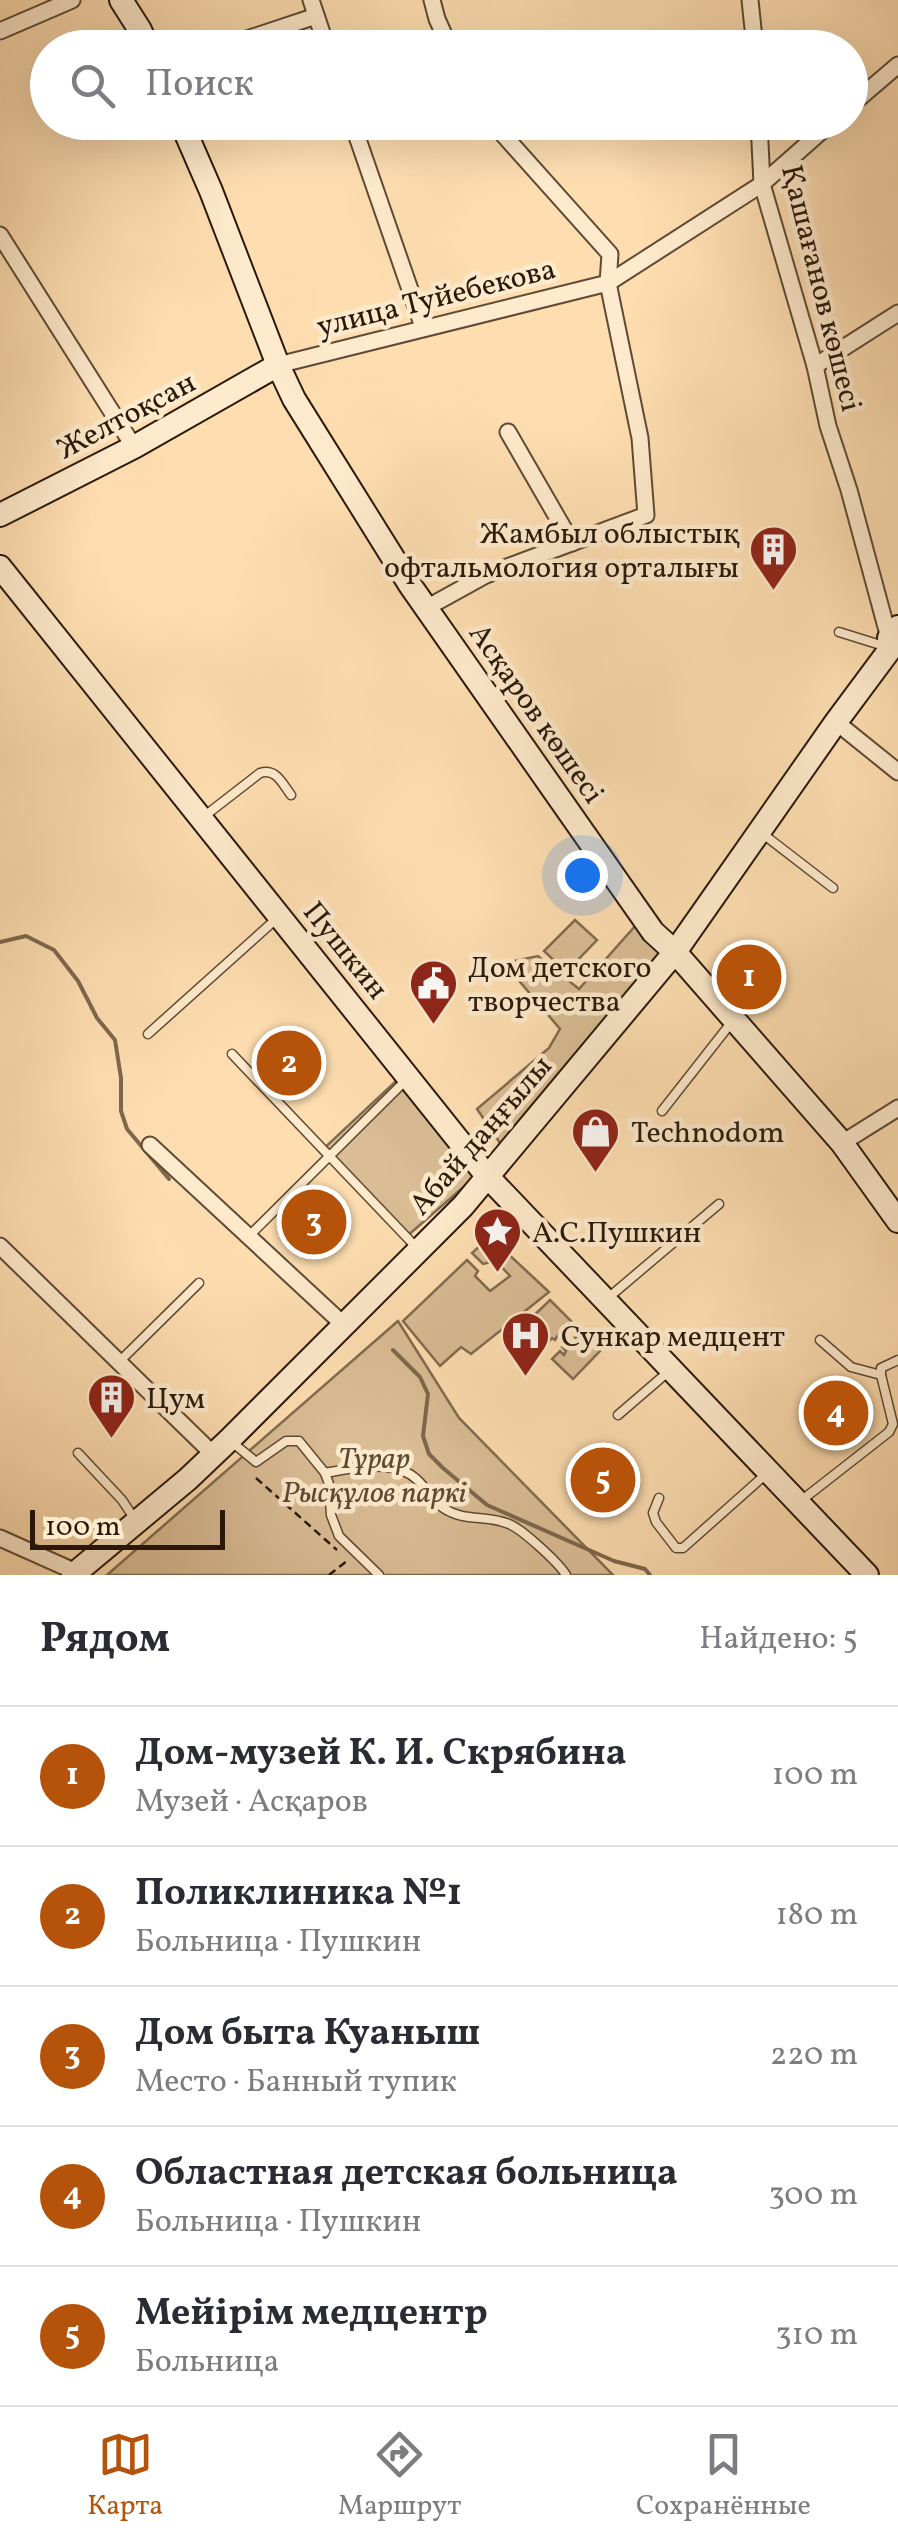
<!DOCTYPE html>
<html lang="ru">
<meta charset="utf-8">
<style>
:root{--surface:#fff;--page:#f7f7f7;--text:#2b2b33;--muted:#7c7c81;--line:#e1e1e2;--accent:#b45309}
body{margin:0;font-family:Vollkorn,serif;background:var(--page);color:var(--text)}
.scale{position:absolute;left:30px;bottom:25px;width:195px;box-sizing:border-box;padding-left:10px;border:5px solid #2a190b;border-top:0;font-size:28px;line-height:35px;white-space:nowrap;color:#2a190b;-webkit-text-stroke:8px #feeacc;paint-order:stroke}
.you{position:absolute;left:582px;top:875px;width:35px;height:35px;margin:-25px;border:8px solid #fff;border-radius:50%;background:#1a73e8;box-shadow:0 0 0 15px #1a73e833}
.badge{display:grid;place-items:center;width:65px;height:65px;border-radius:50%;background:var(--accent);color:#fff;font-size:32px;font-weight:700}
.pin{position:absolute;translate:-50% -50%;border:5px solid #fff;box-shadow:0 2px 10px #0006}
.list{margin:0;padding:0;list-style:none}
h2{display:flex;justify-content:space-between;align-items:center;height:130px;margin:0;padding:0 40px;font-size:42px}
h2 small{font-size:32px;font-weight:400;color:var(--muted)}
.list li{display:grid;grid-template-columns:65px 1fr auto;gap:30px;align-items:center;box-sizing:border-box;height:140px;padding:0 40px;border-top:2px solid var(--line)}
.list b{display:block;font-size:38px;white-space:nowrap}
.list p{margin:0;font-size:32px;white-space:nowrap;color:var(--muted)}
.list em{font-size:32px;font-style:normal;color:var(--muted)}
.icon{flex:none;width:55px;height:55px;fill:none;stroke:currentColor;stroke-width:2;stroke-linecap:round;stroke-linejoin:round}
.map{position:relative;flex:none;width:898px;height:1575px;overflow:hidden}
.search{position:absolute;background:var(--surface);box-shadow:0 10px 40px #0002;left:30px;right:30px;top:30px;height:110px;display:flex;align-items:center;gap:25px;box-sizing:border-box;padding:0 35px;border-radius:55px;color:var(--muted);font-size:38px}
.sheet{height:830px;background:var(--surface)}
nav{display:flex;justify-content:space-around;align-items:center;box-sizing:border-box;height:140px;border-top:2px solid var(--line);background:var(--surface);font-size:28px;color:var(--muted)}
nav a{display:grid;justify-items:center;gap:5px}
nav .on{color:var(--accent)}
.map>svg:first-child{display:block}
.green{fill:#dabd95;stroke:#826b50;stroke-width:2.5}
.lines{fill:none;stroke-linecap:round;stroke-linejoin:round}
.stream{stroke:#7e674d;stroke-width:4}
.lane-casing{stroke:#5f4a34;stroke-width:11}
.street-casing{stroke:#5f4a34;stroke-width:19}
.secondary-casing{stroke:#2a190b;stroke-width:26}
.path{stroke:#2a190b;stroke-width:2.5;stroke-dasharray:8 5;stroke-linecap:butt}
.lane{stroke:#feeacc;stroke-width:8}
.street{stroke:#feeacc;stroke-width:15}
.secondary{stroke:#feeacc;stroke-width:22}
.labels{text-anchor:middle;stroke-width:9;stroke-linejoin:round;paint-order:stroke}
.street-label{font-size:30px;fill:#2a190b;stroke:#feeacc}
.poi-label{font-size:30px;fill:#2a190b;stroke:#feeacc;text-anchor:start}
.park-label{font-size:30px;font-style:italic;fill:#5f4a34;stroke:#feeacc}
</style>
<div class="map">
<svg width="898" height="1575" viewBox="0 0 898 1575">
<rect width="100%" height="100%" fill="#fedeb1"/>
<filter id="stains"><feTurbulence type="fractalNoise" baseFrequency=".002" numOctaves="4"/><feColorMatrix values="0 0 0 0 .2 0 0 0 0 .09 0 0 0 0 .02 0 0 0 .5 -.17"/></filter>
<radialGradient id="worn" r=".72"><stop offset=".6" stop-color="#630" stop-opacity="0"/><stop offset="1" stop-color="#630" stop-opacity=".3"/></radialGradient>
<g class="green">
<polygon points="575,920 597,940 566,972 544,951"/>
<polygon points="637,924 678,961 502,1146 477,1109 549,1048 560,1029 504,963 538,956 579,989"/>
<polygon points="396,1081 475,1177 406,1237 320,1152"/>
<polygon points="490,1237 549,1292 471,1354 461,1347 440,1366 403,1321 467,1260 478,1271 475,1276 490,1291 510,1276 496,1261 483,1264 472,1253"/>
<polygon points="550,1300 572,1322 568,1327 564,1325 555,1340 552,1338 545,1345 523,1326"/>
<polygon points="398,1321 459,1418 613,1575 107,1575"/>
<polygon points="582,1332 600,1351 573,1379 552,1359 560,1351 564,1355 566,1351 562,1347 567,1341 572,1346 577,1340 575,1337"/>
</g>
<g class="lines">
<g class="stream">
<polyline points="0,942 26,936 54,950 78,981 97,1018 115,1040 121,1078 121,1111 127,1129 169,1179"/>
<polyline points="393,1350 420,1377 428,1394 423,1436 429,1454 443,1468 487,1505 614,1561 645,1569 650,1575"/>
</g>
<defs>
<g id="lane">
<polyline points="839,632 887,647"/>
<path d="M202,818L260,773C276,768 282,783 291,795"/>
<polyline points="763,834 833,888"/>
<polyline points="148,1034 275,920"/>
<polyline points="232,1054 416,1247"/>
<polyline points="662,1111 731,1023"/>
<polyline points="249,1236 406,1080"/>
<polyline points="608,1298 719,1204"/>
<polyline points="820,1340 851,1367 881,1375"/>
<polyline points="120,1361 199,1283"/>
<polyline points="618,1415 668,1372"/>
<polyline points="233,1443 256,1462 286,1441 299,1441 325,1473 329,1484 331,1515 339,1536 379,1575"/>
<polyline points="78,1453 122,1500 134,1518"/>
<path d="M325,1473C349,1469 379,1462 403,1471C421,1477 428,1496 442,1507C464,1523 486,1514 509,1524C522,1529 559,1563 566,1575"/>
<polyline points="659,1498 653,1513 656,1522 676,1548 683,1548 765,1475"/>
<polyline points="802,1500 889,1432 893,1424 881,1375 881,1368 898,1360"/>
</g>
<g id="street">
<polyline points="311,0 327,48"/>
<polyline points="432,0 437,19 450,48"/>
<polyline points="750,0 755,48"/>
<polyline points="0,31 72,0"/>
<polyline points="220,48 316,16"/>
<polyline points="850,106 898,65"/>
<polyline points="352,122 423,327"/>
<polyline points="759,122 762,184 815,366 828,426 849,490 889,638"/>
<polyline points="0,235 134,447"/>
<polyline points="278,365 608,283 762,184 832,122"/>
<polyline points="815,366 898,313"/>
<polyline points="508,432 572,543"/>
<polyline points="428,607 486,575 646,515 640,438 608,283 610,254 492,122"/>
<polyline points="836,722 898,772"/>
<polyline points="842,1143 898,1108"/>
<polyline points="150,1145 345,1326"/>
<polyline points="0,1246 213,1454"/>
<polyline points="0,1538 76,1572"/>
</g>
<g id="secondary">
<polyline points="121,0 140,30 148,48"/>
<polyline points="181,122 211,191 278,365 294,399 410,585 653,932 675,952 842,1143 898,1221"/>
<polyline points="0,515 134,447 278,365"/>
<polyline points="0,567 487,1176 867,1575"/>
<polyline points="73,1575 188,1479 229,1440 463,1206 675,952 836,722 891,648 889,638 898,627"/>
</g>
</defs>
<use href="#lane" class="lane-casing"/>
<use href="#street" class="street-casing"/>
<use href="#secondary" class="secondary-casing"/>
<g class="path">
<polyline points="256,1478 337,1550"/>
<polyline points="329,1575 347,1561"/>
</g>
<use href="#lane" class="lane"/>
<use href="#street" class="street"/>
<use href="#secondary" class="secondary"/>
</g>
<defs>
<symbol id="building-pin" viewBox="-11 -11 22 30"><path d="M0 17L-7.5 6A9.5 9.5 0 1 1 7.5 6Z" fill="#8f2418" stroke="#feeacc"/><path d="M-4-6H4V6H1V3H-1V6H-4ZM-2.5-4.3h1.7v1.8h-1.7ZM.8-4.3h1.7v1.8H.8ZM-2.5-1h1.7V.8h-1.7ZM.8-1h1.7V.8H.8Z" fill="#fff"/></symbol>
<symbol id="civic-pin" viewBox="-11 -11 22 30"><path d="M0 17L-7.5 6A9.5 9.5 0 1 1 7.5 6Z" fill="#8f2418" stroke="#feeacc"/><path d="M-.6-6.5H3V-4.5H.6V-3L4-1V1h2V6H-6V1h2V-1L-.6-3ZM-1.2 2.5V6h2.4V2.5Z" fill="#fff"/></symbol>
<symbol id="shop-pin" viewBox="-11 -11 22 30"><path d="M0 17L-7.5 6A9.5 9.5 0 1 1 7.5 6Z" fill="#8f2418" stroke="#feeacc"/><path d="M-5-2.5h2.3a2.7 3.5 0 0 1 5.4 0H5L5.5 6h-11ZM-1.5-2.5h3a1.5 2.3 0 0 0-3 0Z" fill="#fff"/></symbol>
<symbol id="sight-pin" viewBox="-11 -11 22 30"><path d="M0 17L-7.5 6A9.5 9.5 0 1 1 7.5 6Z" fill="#8f2418" stroke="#feeacc"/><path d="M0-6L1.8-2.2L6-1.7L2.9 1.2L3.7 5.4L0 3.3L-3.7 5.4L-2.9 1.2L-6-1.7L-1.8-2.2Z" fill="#fff"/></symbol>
<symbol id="hospital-pin" viewBox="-11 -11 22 30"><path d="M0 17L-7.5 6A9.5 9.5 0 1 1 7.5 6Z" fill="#8f2418" stroke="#feeacc"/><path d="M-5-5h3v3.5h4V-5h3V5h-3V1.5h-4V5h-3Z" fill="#fff"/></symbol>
</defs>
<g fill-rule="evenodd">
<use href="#building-pin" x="746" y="522" width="55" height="75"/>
<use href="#civic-pin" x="406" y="956" width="55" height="75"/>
<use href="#shop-pin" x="568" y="1104" width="55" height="75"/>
<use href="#sight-pin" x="470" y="1204" width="55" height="75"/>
<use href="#hospital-pin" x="498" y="1308" width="55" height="75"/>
<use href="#building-pin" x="84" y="1370" width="55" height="75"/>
</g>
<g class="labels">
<g class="street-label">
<text transform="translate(822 288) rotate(76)" y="10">Қашағанов көшесі</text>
<text transform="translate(436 297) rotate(-14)" y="10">улица Туйебекова</text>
<text transform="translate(126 415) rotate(-28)" y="10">Желтоқсан</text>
<text transform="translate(537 713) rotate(55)" y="10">Асқаров көшесі</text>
<text transform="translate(346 950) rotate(51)" y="10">Пушкин</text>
<text transform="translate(480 1135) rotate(-49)" y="10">Абай даңғылы</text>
</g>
<g class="poi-label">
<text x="739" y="543" text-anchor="end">Жамбыл облыстық<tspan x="739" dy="34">офтальмология орталығы</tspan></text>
<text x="468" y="977">Дом детского<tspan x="468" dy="34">творчества</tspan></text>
<text x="631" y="1142">Technodom</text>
<text x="532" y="1242">А.С.Пушкин</text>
<text x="561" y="1346">Сункар медцент</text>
<text x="146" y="1408">Цум</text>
</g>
<g class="park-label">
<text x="374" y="1468">Тұрар<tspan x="374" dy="34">Рысқұлов паркі</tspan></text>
</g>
</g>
<rect width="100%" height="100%" filter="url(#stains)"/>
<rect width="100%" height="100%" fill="url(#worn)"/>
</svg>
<div class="scale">100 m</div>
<div class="you"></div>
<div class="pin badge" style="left:749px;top:977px">1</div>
<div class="pin badge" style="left:289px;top:1063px">2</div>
<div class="pin badge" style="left:314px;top:1222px">3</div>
<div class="pin badge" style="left:836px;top:1413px">4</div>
<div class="pin badge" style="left:603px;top:1480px">5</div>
<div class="search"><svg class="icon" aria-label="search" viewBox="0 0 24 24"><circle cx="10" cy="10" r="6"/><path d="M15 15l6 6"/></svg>Поиск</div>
</div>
<section class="sheet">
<h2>Рядом<small>Найдено: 5</small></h2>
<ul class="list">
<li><span class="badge">1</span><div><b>Дом-музей К. И. Скрябина</b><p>Музей · Асқаров</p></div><em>100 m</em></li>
<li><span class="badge">2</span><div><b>Поликлиника №1</b><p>Больница · Пушкин</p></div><em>180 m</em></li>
<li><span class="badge">3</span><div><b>Дом быта Куаныш</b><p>Место · Банный тупик</p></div><em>220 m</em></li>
<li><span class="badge">4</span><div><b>Областная детская больница</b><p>Больница · Пушкин</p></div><em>300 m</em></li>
<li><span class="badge">5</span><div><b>Мейірім медцентр</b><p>Больница</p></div><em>310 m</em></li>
</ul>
</section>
<nav>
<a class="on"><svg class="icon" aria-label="map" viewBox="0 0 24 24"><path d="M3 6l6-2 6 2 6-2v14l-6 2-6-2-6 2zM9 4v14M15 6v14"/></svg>Карта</a>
<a><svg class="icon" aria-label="directions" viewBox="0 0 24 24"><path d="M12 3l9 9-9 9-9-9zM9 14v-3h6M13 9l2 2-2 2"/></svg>Маршрут</a>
<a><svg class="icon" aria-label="saved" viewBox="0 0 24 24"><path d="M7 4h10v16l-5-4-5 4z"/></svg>Сохранённые</a>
</nav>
